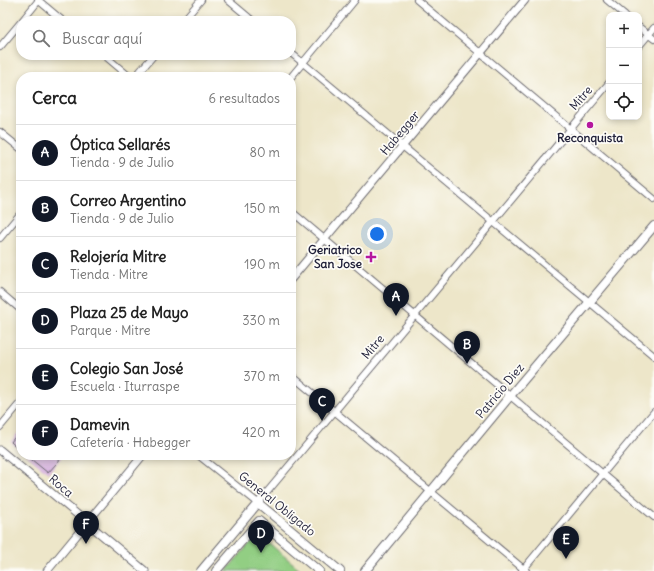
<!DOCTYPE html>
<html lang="es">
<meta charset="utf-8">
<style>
:root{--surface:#fff;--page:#f6f6f6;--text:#222;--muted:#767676;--line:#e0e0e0;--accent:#111827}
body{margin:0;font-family:Delius,sans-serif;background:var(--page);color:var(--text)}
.controls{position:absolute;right:12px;top:12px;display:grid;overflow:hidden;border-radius:8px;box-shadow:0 2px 6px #0003}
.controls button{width:36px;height:36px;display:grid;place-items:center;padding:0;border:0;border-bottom:1px solid var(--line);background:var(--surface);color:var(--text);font:20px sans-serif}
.you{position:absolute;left:377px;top:234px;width:14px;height:14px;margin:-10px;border:3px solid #fff;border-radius:50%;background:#1a73e8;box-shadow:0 0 0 6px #1a73e833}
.badge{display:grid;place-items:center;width:26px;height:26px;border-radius:50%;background:var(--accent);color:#fff;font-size:13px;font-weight:700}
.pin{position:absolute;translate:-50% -33px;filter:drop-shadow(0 1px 2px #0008)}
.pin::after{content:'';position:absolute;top:21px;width:14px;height:12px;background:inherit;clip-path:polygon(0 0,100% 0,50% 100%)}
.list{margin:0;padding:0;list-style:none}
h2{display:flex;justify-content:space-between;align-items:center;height:52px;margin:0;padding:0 16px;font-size:17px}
h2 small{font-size:13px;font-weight:400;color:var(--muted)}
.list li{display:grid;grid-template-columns:26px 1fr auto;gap:12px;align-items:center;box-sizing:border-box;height:56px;padding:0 16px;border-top:1px solid var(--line)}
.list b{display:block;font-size:15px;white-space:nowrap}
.list p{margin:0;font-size:13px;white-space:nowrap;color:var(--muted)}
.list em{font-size:13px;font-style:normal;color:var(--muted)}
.icon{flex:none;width:22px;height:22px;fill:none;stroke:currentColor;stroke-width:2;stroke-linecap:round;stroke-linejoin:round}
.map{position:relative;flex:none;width:654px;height:571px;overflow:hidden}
.search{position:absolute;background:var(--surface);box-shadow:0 2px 6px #0003;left:16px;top:16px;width:280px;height:44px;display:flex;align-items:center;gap:10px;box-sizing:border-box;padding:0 14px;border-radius:16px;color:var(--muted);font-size:15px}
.panel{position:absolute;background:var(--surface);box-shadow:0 2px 6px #0003;left:16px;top:72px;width:280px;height:388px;border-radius:16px}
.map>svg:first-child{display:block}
.green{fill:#92ce83;stroke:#5a785f}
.building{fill:#d5b1dd}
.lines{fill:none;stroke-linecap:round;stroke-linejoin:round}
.minor-casing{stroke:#69676d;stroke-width:8}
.tertiary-casing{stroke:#69676d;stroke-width:9}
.secondary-casing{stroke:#69676d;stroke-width:10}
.minor{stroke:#fff;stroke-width:6}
.tertiary{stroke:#fff;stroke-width:7}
.secondary{stroke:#fff;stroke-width:8}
.poi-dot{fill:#b5179e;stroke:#fdfcf7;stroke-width:1.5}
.labels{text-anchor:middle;stroke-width:3.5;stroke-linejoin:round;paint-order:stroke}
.street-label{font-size:12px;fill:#22223b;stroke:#fdfcf7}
.poi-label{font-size:12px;font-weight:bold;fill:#22223b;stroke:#fdfcf7}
</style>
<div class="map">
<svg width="654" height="571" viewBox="0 0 654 571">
<rect width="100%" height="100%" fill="#fdfcf7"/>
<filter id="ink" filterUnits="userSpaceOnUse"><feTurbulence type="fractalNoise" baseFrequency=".025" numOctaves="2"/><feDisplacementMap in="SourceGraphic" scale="8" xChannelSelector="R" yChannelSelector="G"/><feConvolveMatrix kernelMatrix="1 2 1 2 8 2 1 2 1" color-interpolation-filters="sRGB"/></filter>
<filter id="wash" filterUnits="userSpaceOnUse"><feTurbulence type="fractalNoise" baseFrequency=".012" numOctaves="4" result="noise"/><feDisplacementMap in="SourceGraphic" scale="16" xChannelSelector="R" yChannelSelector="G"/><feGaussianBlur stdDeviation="0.9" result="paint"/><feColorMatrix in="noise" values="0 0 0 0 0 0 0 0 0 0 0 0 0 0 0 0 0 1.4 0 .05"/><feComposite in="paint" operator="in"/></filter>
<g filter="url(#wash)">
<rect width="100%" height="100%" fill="#ede6c9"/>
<polygon class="green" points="258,534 302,571 226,571"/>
<g id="blocks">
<g class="building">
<polygon points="21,429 21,451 11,442"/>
<polygon points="26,455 64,455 48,473"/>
</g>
</g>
</g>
<g filter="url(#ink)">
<use href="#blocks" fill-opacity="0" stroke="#69676d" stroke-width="1"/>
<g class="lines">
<defs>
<g id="minor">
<polyline points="38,0 63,21"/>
<polyline points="228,0 253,21"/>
<polyline points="417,0 654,199"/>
<polyline points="607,0 625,15"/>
<polyline points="22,21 39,0"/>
<polyline points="183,21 201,0"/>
<polyline points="639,27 654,39"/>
<polyline points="639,46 654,28"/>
<polyline points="0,47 21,22"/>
<polyline points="291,53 654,356"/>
<polyline points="104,55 130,77"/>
<polyline points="135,77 154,55"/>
<polyline points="291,77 355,0"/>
<polyline points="0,132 21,149"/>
<polyline points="291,211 654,517"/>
<polyline points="0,238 21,213"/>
<polyline points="0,292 21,310"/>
<polyline points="291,375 526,571"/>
<polyline points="0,427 21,402"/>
<polyline points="198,455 258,503 609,83"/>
<polyline points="522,571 654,412"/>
</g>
<g id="tertiary">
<polyline points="291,279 525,0"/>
<polyline points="0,450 145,571"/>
<polyline points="47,571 143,455"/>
</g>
<g id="secondary">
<polyline points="201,571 258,503 340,571"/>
<polyline points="216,571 259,521 319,571"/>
<polyline points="365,571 510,396 654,226"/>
</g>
</defs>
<use href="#minor" class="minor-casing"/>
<use href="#tertiary" class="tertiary-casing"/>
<use href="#secondary" class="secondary-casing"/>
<use href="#minor" class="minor"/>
<use href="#tertiary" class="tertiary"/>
<use href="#secondary" class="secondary"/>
</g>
</g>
<g class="poi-dot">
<circle cx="590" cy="125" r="4"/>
<path d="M369 251h4v4h4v4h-4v4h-4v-4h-4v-4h4z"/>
</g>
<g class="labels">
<g class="street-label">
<text transform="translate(581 98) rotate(-49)" y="4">Mitre</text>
<text transform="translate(400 133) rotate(-50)" y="4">Habegger</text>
<text transform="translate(373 347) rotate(-50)" y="4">Mitre</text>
<text transform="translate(500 391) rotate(-50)" y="4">Patricio Diez</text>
<text transform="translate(61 486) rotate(40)" y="4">Roca</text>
<text transform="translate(277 504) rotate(39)" y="4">General Obligado</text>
</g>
<g class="poi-label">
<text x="590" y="142">Reconquista</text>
<text x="362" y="254" text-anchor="end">Geriatrico<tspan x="362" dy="14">San Jose</tspan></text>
</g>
</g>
</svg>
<div class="controls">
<button>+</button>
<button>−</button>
<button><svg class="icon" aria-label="locate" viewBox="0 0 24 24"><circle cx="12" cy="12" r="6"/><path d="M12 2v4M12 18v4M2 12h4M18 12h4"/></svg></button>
</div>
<div class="you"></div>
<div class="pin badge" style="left:396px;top:316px">A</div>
<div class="pin badge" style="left:467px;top:364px">B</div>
<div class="pin badge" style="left:322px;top:421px">C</div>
<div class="pin badge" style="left:261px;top:553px">D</div>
<div class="pin badge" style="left:566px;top:559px">E</div>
<div class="pin badge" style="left:86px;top:544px">F</div>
<div class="search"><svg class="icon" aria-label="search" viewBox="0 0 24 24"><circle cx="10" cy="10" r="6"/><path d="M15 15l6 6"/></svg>Buscar aquí</div>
<section class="panel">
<h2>Cerca<small>6 resultados</small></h2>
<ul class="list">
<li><span class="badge">A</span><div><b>Óptica Sellarés</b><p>Tienda · 9 de Julio</p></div><em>80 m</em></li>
<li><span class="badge">B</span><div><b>Correo Argentino</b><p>Tienda · 9 de Julio</p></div><em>150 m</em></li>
<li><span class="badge">C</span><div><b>Relojería Mitre</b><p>Tienda · Mitre</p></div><em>190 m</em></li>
<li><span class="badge">D</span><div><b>Plaza 25 de Mayo</b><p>Parque · Mitre</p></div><em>330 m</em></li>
<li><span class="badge">E</span><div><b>Colegio San José</b><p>Escuela · Iturraspe</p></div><em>370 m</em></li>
<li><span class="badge">F</span><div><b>Damevin</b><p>Cafetería · Habegger</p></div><em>420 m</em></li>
</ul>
</section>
</div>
